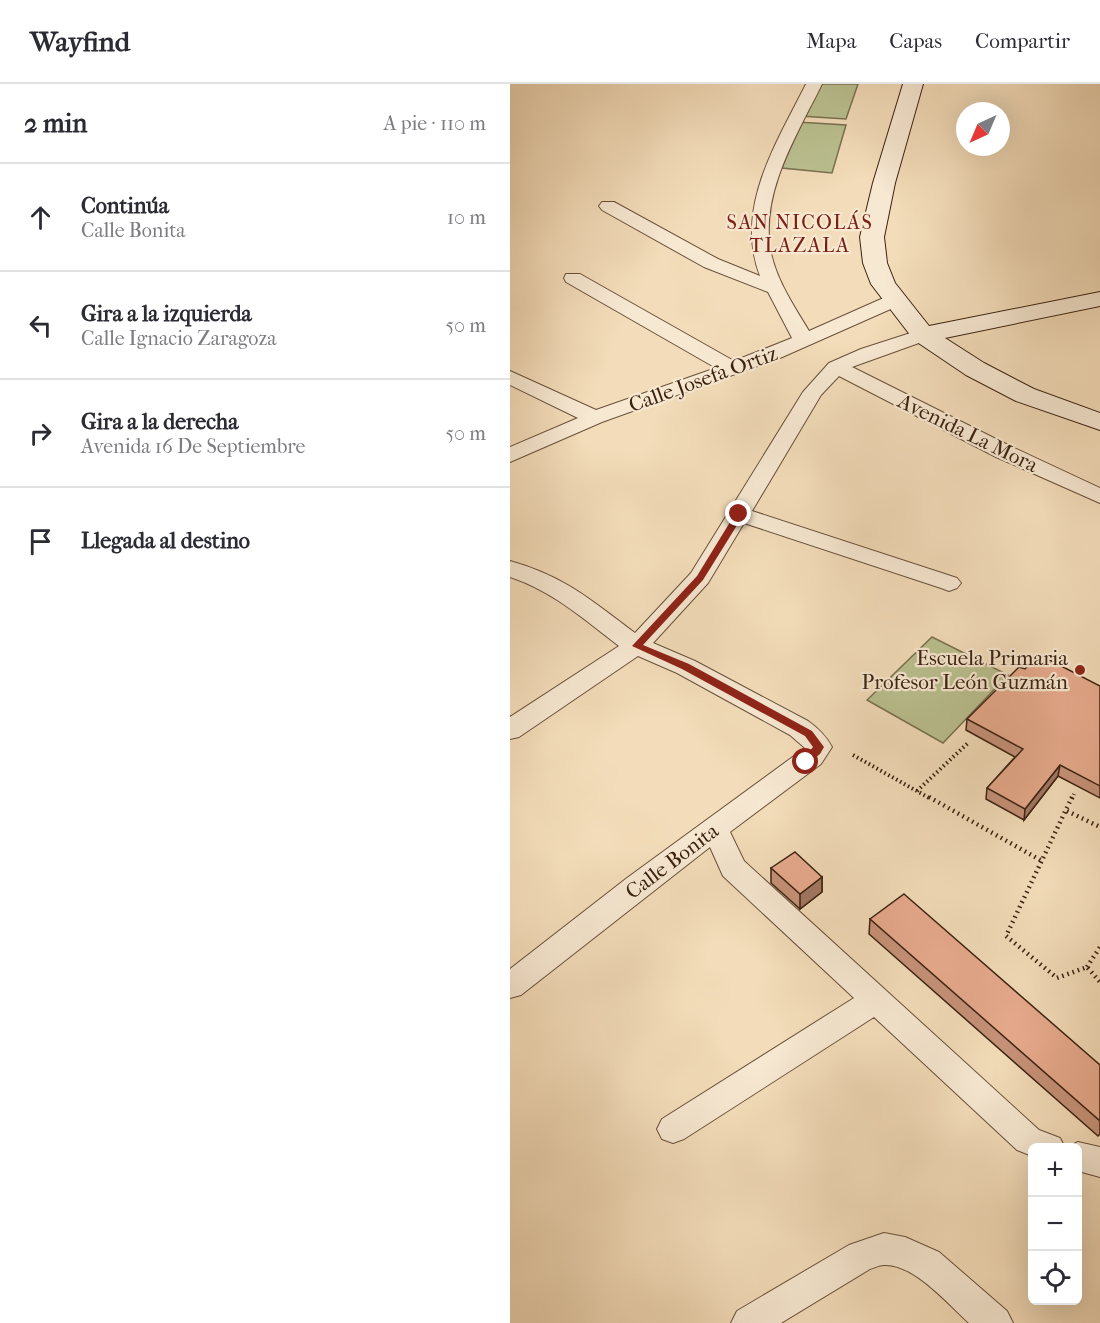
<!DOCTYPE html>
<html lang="es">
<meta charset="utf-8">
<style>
:root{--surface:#fff;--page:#f2f2f3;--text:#2b2b33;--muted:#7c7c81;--line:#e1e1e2}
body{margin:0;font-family:"IM FELL French Canon",serif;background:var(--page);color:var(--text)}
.controls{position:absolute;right:18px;bottom:18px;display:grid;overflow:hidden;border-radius:9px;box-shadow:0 6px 24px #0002}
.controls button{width:54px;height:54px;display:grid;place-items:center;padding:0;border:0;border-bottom:2px solid var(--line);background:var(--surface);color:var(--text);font:30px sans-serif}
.compass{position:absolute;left:446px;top:18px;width:54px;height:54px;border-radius:50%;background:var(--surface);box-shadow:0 6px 24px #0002;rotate:224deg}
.stop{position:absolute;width:18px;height:18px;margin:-14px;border:4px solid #8f2418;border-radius:50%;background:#fff}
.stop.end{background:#8f2418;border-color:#fff;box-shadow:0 2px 6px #0008}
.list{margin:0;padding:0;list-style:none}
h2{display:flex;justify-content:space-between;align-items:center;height:78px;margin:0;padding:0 24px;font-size:26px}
h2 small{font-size:20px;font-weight:400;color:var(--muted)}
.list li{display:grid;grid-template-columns:39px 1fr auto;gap:18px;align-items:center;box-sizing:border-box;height:108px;padding:0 24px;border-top:2px solid var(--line)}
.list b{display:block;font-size:22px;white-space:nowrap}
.list p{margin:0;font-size:20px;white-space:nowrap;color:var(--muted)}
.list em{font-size:20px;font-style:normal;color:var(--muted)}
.icon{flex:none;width:33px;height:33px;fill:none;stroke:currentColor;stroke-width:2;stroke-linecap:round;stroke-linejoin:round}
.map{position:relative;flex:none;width:590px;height:1239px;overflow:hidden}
header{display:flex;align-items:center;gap:36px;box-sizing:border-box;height:84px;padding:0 30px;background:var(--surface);border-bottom:2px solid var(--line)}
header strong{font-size:28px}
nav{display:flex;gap:33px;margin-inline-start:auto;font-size:21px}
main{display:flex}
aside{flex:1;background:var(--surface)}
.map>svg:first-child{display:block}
.green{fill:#bac090;stroke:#7a7150;stroke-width:1.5}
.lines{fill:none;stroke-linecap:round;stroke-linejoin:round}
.street-casing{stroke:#69503a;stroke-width:2}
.secondary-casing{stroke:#3b2210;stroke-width:2}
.path-far1{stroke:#3b2210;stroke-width:4;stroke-dasharray:1.5 3;stroke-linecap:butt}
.path{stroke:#3b2210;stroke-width:4.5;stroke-dasharray:1.5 4;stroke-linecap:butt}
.street{fill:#f7e8d2;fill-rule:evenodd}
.secondary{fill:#f7e8d2;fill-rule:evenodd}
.wall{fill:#c79279;stroke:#3b2210;stroke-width:1.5}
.shaded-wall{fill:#a27763;stroke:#3b2210;stroke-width:1.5}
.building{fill:#e7aa8d;stroke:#3b2210;stroke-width:1.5}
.route{fill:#8f2418}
.poi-dot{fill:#8f2418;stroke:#f7e8d2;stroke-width:2}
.labels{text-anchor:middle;stroke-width:4.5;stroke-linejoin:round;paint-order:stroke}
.far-quarter-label{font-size:20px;letter-spacing:1.5px;fill:#7a1f14;stroke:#f7e8d2}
.street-label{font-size:21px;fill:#3b2210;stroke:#f7e8d2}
.poi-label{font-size:21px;fill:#3b2210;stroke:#f7e8d2;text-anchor:end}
</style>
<header>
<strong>Wayfind</strong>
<nav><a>Mapa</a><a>Capas</a><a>Compartir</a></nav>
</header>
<main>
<aside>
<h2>2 min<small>A pie · 110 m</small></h2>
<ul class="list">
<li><svg class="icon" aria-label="ahead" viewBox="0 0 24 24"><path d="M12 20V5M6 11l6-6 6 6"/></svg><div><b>Continúa</b><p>Calle Bonita</p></div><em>10 m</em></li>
<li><svg class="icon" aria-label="left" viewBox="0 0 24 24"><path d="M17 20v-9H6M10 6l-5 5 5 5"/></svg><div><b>Gira a la izquierda</b><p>Calle Ignacio Zaragoza</p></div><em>50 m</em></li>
<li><svg class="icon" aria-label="right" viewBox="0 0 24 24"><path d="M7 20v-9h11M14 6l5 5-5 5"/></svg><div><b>Gira a la derecha</b><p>Avenida 16 De Septiembre</p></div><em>50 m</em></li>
<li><svg class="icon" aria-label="arrive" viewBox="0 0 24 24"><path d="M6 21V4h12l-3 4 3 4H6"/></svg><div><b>Llegada al destino</b></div></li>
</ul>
</aside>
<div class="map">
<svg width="590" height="1239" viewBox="0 0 590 1239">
<rect width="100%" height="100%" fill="#f3dcb9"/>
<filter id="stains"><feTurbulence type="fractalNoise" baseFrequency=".00333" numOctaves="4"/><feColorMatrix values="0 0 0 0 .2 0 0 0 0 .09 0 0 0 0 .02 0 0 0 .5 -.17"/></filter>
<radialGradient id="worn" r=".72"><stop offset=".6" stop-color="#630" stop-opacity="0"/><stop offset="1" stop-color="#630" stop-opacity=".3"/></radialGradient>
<g class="green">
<polygon points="304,0 348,0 336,35 290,32"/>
<polygon points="287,38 336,41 322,89 272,84"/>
<polygon points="422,553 498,591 433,659 357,616"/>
</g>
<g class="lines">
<defs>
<g id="street">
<path d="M296,0H312C287,51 249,110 261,169C267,197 284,222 299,247L378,212H392L395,216L392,220L270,274L92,338L0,378V363L68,334L0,301V287L86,326L206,284L56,198L54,194L56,190H70L224,277L282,254L258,208L194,183L92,126L89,122L92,118H104L208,175L250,192C224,124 266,60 296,0Z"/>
<path d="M413,245L420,247L423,251L420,255L342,283L502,363L590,404V419L486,373L329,292L311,311L242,427L447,494L451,499L447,504L439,507L431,504L234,439L198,499L143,559L185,577L298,637C308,644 316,652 322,663L311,680L220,748L234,777L529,1046L550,1054L555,1064H522V1072L507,1066L364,933L174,1055L163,1059L152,1055L147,1045L152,1035L344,914L213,792L200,763L11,911L0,914V885L117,794L295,664L280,651L167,589L128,572L9,653L0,655V633L109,562C72,534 44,508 0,493V477C54,492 81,516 125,549L181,489L293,308L319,279L351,265Z"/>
<polygon points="568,1058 590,1063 590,1093 568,1087 568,1064 556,1064"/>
<path d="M374,1149L395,1153L429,1168L497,1227L503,1239H459C438,1220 403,1179 374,1181C369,1181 364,1184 360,1185L271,1239H221L227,1227L339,1161Z"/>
</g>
<polygon id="secondary" points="393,0 413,0 385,99 374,153 377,179 385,199 419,242 590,208 590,222 435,254 474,279 524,305 590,329 590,346 506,317 456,291 404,256 361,200 353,179 350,153 363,99"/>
</defs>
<use href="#street" class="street-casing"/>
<use href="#secondary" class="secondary-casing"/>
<g class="path-far1">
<polyline points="343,671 421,715"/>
<polyline points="407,707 459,658"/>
<polyline points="562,715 564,710"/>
</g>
<g class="path">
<polyline points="419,713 532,777"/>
<polyline points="562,713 496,852 547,894 577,883 590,898"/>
<polyline points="557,727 590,743"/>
<polyline points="577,883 590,863"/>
</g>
<use href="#street" class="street"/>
<use href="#secondary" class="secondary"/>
</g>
<g class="wall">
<polygon points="515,585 590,602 590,714 548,692 514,736 476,715 477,704 505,673 456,646 457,635"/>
<polygon points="261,784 312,793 312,808 290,825 261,799"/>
<polygon points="360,835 590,981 590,1050 588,1052 359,850"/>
</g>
<g class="shaded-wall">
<polygon points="550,681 548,692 514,736 515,725"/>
<polygon points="312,793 312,808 290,825 290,810"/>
</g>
<g class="building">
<polygon points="528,570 590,602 590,702 550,681 515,725 477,704 513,665 457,635 509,583 515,585"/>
<polygon points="285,768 312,793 290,810 261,784"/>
<polygon points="394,810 590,981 590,1037 360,835"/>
</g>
<polygon class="route" points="229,427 234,430 193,496 133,561 179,580 302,647 314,663 310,670 296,681 291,678 303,663 295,652 172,585 122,562 187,492 225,430"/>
<circle class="poi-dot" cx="570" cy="586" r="6"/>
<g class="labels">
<g class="far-quarter-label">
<text x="290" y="145">SAN NICOLÁS<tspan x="290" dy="23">TLAZALA</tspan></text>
</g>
<g class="street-label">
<text transform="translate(193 295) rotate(-20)" y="7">Calle Josefa Ortiz</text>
<text transform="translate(458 349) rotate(26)" y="7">Avenida La Mora</text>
<text transform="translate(162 777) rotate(-37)" y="7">Calle Bonita</text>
</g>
<g class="poi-label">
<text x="558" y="581">Escuela Primaria<tspan x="558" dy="24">Profesor León Guzmán</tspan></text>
</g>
</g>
<rect width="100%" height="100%" filter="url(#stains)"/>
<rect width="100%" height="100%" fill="url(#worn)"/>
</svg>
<div class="controls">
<button>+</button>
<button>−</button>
<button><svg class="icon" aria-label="locate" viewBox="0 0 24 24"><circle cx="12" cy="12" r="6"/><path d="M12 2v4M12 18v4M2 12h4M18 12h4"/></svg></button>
</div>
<svg class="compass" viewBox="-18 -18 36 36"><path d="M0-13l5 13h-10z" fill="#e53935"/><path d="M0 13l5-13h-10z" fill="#7c7c81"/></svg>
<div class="stop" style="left:296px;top:678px"></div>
<div class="stop end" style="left:229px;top:430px"></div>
</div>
</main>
